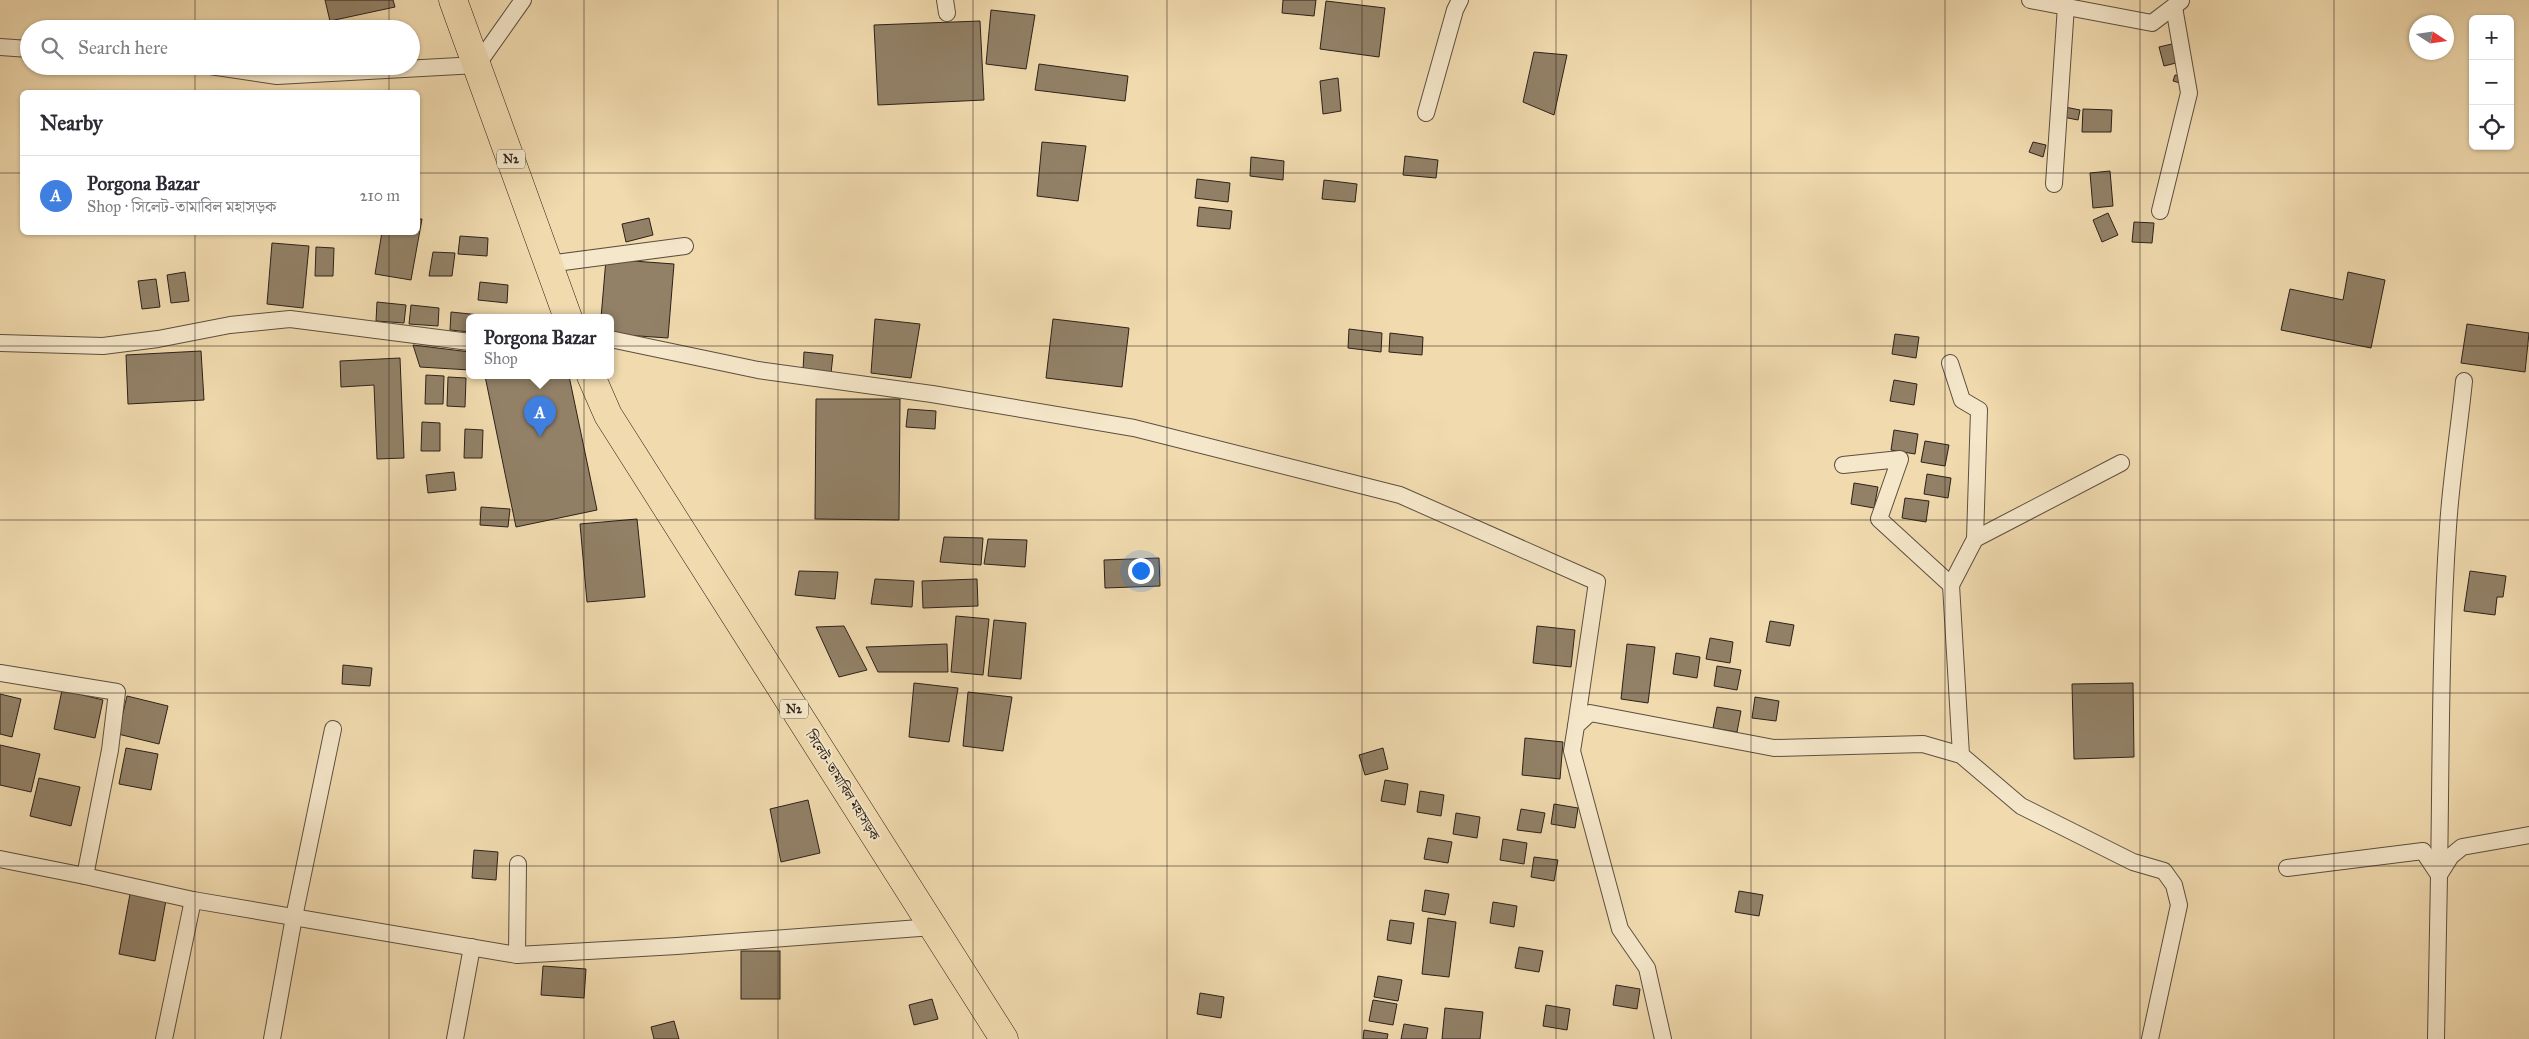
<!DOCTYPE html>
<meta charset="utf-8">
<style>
:root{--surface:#fff;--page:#f2f2f3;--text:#2b2b33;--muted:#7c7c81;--line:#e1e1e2;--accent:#111827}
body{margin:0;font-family:"IM FELL Great Primer","Noto Serif Bengali",serif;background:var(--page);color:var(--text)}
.controls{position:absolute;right:15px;top:15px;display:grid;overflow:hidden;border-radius:8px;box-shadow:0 1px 4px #0004}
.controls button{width:45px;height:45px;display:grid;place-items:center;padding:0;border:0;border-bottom:1px solid var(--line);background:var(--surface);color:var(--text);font:25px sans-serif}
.compass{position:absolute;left:2409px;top:15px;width:45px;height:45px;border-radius:50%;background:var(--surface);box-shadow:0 1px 4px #0004;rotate:102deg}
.you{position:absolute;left:1140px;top:570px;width:18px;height:18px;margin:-12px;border:4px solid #fff;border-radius:50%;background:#1a73e8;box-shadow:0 0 0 8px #1a73e833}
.badge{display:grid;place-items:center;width:32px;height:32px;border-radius:50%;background:var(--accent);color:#fff;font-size:16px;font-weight:700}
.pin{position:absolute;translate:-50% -41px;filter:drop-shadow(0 1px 2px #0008)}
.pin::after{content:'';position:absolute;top:26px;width:18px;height:15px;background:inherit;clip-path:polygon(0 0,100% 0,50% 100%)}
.popup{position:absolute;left:466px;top:314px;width:148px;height:65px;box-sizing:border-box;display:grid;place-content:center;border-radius:8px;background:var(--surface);filter:drop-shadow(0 1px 4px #0005);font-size:16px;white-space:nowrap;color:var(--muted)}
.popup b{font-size:19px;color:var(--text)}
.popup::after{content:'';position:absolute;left:50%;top:100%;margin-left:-10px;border:10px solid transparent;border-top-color:var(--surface)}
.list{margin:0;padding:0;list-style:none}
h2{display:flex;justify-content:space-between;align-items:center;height:65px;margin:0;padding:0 20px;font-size:21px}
h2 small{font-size:16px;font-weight:400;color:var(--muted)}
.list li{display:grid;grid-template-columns:32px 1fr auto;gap:15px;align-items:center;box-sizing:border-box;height:80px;padding:0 20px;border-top:1px solid var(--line)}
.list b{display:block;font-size:19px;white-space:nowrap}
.list p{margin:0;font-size:16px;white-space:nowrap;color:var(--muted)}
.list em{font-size:16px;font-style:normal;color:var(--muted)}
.icon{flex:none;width:28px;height:28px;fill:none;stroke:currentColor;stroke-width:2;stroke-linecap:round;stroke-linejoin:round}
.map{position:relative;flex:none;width:2529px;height:1039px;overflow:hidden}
.search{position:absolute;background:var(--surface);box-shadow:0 1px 4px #0004;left:20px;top:20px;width:400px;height:55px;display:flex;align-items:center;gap:12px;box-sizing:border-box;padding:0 18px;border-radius:28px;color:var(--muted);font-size:19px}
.panel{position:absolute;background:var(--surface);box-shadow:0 1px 4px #0004;left:20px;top:90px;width:400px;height:145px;border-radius:8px}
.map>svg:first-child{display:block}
.building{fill:#928167;stroke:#2c211a}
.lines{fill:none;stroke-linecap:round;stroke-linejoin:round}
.minor-casing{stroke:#5d4f3f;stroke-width:18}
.trunk-casing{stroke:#2c211a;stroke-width:29}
.minor{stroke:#f5e7ca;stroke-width:16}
.trunk{stroke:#f0daae;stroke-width:28}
.grid{fill:none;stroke:#2c211a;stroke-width:1;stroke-opacity:0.55}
.labels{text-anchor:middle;stroke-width:4;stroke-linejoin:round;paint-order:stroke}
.shield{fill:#f5e7ca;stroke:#685c4f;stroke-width:1}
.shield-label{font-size:12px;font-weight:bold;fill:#2c211a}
.street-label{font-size:14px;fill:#2c211a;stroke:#f5e7ca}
</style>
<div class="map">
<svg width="2529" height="1039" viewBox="0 0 2529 1039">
<rect width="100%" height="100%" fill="#f0daae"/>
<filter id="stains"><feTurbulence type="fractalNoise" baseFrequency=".004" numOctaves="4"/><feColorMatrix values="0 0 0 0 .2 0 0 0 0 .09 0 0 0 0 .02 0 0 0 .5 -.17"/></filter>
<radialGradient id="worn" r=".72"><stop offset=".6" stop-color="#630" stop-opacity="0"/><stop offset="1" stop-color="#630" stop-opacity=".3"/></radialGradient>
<g class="building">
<polygon points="325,0 393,0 395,7 330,21"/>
<polygon points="1283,0 1316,0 1314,16 1282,13"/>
<polygon points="1326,1 1385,8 1379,57 1320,49"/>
<polygon points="991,10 1035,15 1026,69 986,64"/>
<polygon points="980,21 984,100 878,105 874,25"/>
<polygon points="2176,43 2180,62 2164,66 2159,47"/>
<polygon points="1534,52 1567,55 1554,115 1523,102"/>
<polygon points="1039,64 1128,76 1125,101 1035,90"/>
<polygon points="2175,75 2181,76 2180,83 2173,81"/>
<polygon points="1338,78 1341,111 1323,114 1320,81"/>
<polygon points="2065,107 2080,110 2078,120 2063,117"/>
<polygon points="2083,109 2112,110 2111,132 2082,132"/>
<polygon points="1042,142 1086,146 1078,201 1037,196"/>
<polygon points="2033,142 2046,145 2043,157 2029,152"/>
<polygon points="1405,156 1438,160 1436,178 1403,175"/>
<polygon points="1251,157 1284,161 1283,180 1250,176"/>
<polygon points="2110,171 2113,206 2093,208 2090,173"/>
<polygon points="1197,179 1230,183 1228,202 1195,198"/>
<polygon points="1324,180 1357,184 1355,202 1322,199"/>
<polygon points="1199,207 1232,211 1230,229 1197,226"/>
<polygon points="2108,213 2118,235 2102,242 2093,220"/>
<polygon points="649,218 653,235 626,242 622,224"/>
<polygon points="418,219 422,219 411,280 375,274 382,232 418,232"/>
<polygon points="2134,222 2154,223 2152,243 2132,242"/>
<polygon points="460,236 488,238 487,256 458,254"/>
<polygon points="272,243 309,246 303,308 267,304"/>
<polygon points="316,247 334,248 333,276 315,276"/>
<polygon points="433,252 455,253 452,276 429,276"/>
<polygon points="606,259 674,264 668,338 610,334 610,318 601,318"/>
<polygon points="185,272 189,301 171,303 167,275"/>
<polygon points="2348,272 2385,280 2371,348 2281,330 2290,289 2343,300"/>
<polygon points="156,279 160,307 142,309 138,281"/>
<polygon points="480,282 508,285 507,303 478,300"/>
<polygon points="377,302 406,305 404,323 376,321"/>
<polygon points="411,305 439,308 438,326 409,324"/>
<polygon points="451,312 480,315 479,318 470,318 470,332 450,330"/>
<polygon points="875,319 920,324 911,378 871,373"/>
<polygon points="1053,319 1129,328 1122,387 1046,378"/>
<polygon points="2467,324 2529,333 2525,372 2461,363"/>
<polygon points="1349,329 1382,333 1381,352 1348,348"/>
<polygon points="1390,333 1423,337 1422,355 1389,352"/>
<polygon points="1895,334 1919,337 1916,358 1892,354"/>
<polygon points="413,345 470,352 470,370 420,367"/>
<polygon points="201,351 204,400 128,404 126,355"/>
<polygon points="804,352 833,355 831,373 803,370"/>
<polygon points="400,358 404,458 377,459 374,385 341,387 340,361"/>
<polygon points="426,375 444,376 443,404 425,404"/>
<polygon points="485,376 569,376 597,510 516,527"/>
<polygon points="448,377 466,378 465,407 447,406"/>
<polygon points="1894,380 1917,384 1914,405 1890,401"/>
<polygon points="816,399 900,399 899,520 815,519"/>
<polygon points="908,409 936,411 935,429 906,427"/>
<polygon points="422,422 440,423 440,451 421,451"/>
<polygon points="465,429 483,430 482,458 464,458"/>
<polygon points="1894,430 1918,434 1915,454 1891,450"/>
<polygon points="1925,441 1949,445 1945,466 1921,462"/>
<polygon points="454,472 456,490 428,493 426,475"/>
<polygon points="1927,474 1951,478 1948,498 1924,494"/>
<polygon points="1854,483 1878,487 1874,508 1851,504"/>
<polygon points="1905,498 1929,501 1926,522 1902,518"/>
<polygon points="481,507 510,509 508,527 480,525"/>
<polygon points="637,519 645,597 587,602 580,524"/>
<polygon points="944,537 983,538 981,565 940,562"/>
<polygon points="988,539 1027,540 1025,567 984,564"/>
<polygon points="1159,558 1160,586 1105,588 1104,560"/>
<polygon points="799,571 838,572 835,599 795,595"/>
<polygon points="2470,571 2506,576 2503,597 2497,597 2495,615 2464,611"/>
<polygon points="875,579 914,581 912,607 871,604"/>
<polygon points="977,579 978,606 923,608 922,581"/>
<polygon points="956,616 989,619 983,675 951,672"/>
<polygon points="994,620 1026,623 1021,679 988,676"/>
<polygon points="1770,621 1794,625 1790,646 1766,642"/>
<polygon points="844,626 867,670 839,677 816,627"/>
<polygon points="1537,626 1575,630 1571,667 1533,663"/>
<polygon points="1710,638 1733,642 1730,663 1706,659"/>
<polygon points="947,644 948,672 878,672 866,647"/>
<polygon points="1627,644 1655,647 1648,703 1621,699"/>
<polygon points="1676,653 1700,657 1697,678 1673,674"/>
<polygon points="343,665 372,668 370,686 342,684"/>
<polygon points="1717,666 1741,670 1737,690 1714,686"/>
<polygon points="914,683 958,688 949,742 909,737"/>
<polygon points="2133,683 2134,757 2074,759 2072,684"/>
<polygon points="62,690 103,700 95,738 54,729"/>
<polygon points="968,692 1012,697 1003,751 963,746"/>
<polygon points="0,694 21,699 12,737 0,734"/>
<polygon points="127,696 168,706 159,744 118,734"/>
<polygon points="1755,697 1779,701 1776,721 1752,718"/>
<polygon points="1717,707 1741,711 1737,732 1713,728"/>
<polygon points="1525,738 1563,742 1560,779 1522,775"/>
<polygon points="0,745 40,754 31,792 0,785"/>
<polygon points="126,748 158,754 151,790 119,784"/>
<polygon points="1383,748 1388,769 1365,775 1359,755"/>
<polygon points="39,778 80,787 71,826 30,816"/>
<polygon points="1385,780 1408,784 1405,805 1381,801"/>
<polygon points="1420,791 1444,795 1441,816 1417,812"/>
<polygon points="808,800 820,853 781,862 770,809"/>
<polygon points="1554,804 1578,808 1575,828 1551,824"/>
<polygon points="1521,809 1545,813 1541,833 1517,830"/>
<polygon points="1456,813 1480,817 1477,838 1453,834"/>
<polygon points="1428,838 1452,842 1448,863 1424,859"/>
<polygon points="1503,839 1527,843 1524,864 1500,860"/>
<polygon points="474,850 498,852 496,880 472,878"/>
<polygon points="1534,857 1558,860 1554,881 1531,877"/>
<polygon points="1425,890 1449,894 1445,915 1422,911"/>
<polygon points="1739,891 1763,895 1759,916 1735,912"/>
<polygon points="130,894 166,900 155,961 119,954"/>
<polygon points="1493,902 1517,906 1514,927 1490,923"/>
<polygon points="1428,918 1456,922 1449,977 1422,974"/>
<polygon points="1390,920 1414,923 1411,944 1387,940"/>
<polygon points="1519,947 1543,951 1539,972 1515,968"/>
<rect x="741" y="951" width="39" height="48"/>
<polygon points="543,966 586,969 584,998 541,995"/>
<polygon points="1378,976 1402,980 1398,1001 1374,997"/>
<polygon points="1616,985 1640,989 1637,1009 1613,1005"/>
<polygon points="1200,993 1224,997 1221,1018 1197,1014"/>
<polygon points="932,999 938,1019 914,1025 909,1005"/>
<polygon points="1373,1000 1397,1004 1393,1025 1369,1021"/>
<polygon points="1546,1005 1570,1009 1567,1030 1543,1026"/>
<polygon points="1445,1008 1483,1012 1480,1039 1442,1039"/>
<polygon points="674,1021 679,1039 654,1039 651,1027"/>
<polygon points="1404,1024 1428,1028 1426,1039 1401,1039"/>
<polygon points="1364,1030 1388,1034 1387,1039 1363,1039"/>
</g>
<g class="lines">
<defs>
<g id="minor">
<polyline points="945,0 947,13"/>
<polyline points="2030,0 2152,23 2181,1"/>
<polyline points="0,47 29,49"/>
<polyline points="210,66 277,76 477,65 523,0"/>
<polyline points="1426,113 1455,10 1460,0"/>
<polyline points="2054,184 2066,6"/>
<polyline points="2160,211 2189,93 2174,7"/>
<polyline points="548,264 685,246"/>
<polyline points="610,339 758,370 932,394 1134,428 1400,495 1597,582 1576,726"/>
<polyline points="0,343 103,346 158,339 230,325 290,319 470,342"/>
<polyline points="1843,465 1900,459 1879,519 1951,585 1975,539 1979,410 1962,400 1950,363"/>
<polyline points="1975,539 2121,463"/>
<polyline points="1951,585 1961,755"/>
<polyline points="0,673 117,692 110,750 85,876 193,900"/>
<polyline points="0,859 85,876"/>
<polyline points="518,864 517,955 677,946 933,927"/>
<polyline points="2287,868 2423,851 2439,875"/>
<path d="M2439,875C2441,759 2440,643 2448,527C2451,479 2459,430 2464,381"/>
<polyline points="164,1039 193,900 517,955"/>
<polyline points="272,1039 294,917 333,729"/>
<polyline points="455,1039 472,947"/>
<polyline points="1663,1039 1647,968 1620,929 1572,751 1576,726 1590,713 1774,748 1923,744 1961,755 2021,806 2133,862 2164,871 2174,885 2179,905 2150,1039"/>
<polyline points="2436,1039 2439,875 2451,856 2462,847 2529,835"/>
</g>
<g id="trunk">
<polyline points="453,0 568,318"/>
<polyline points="591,376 608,415 1004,1039"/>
</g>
</defs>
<use href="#minor" class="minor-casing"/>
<use href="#trunk" class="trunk-casing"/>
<use href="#minor" class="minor"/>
<use href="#trunk" class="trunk"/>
</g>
<path class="grid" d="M195,0V29M389,0V29M584,0V1039M778,0V1039M973,0V1039M1167,0V1039M1362,0V1039M1556,0V1039M1751,0V1039M1945,0V1039M2140,0V1039M2334,0V1039M195,66V92M389,66V92M0,173H22M418,173H2529M195,232V1039M389,232V1039M0,346H2529M0,520H2529M0,693H2529M0,866H2529"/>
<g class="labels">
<g class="shield">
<rect x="497" y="149.5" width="28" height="19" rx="4"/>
<rect x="780" y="699.5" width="28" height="19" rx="4"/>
</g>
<g class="shield-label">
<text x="511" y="163">N2</text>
<text x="794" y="713">N2</text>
</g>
<g class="street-label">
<text transform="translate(843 785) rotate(58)" y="5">সিলেট-তামাবিল মহাসড়ক</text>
</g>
</g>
<rect width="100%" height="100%" filter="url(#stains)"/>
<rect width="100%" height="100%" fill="url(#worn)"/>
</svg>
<div class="controls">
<button>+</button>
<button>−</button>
<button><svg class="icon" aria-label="locate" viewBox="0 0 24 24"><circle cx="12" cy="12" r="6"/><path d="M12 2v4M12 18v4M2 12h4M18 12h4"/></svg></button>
</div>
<svg class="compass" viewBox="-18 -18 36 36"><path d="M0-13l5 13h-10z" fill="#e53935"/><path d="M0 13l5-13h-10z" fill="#7c7c81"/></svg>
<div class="you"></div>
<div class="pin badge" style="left:540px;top:437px;background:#3f7fe0">A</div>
<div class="popup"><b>Porgona Bazar</b>Shop</div>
<div class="search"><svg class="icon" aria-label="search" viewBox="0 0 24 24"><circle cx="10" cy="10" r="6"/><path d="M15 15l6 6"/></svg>Search here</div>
<section class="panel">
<h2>Nearby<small></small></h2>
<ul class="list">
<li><span class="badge" style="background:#3f7fe0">A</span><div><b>Porgona Bazar</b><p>Shop · সিলেট-তামাবিল মহাসড়ক</p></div><em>210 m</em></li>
</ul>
</section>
</div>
